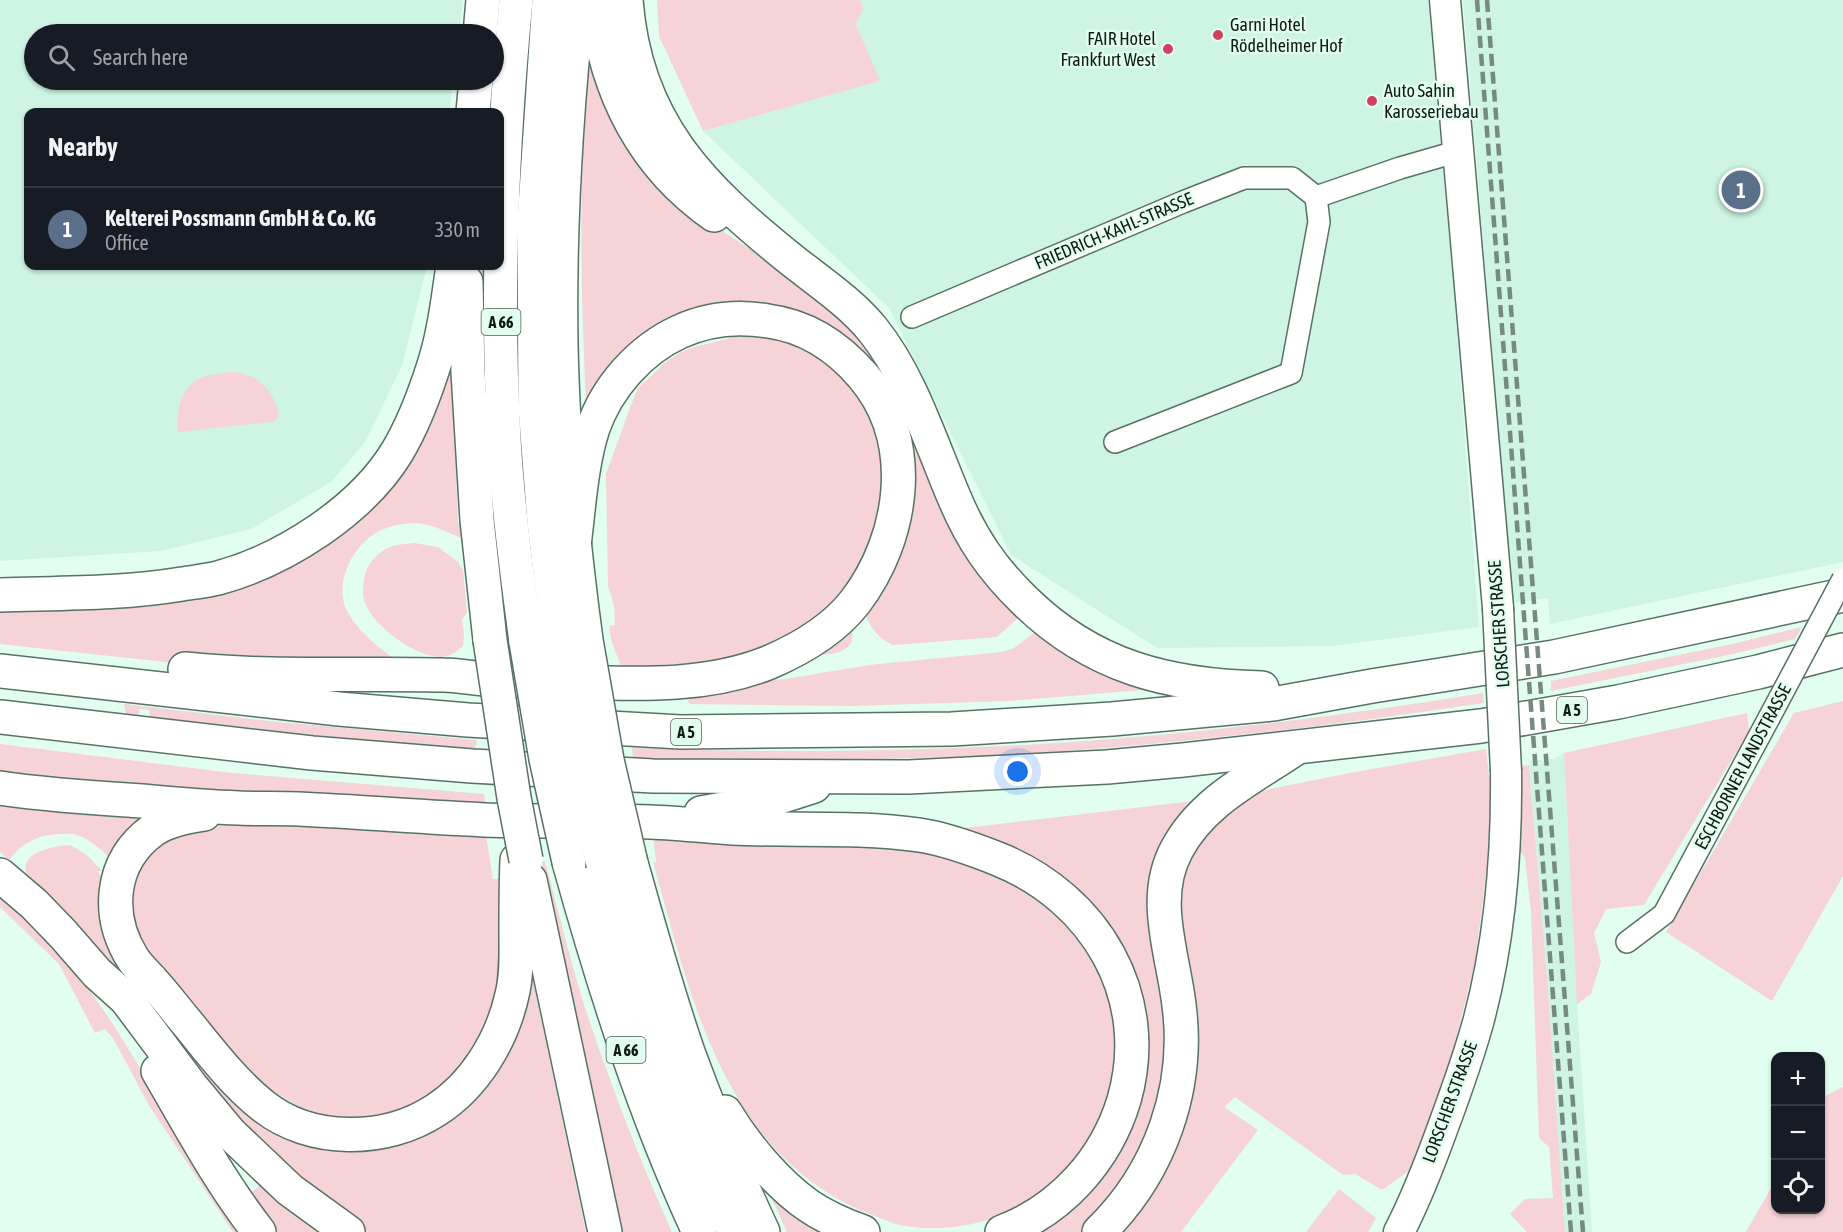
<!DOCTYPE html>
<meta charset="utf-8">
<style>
:root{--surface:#171b24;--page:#20242c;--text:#f1f3f6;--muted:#9ea1a6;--line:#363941;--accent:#d04061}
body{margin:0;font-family:"Asap Condensed",sans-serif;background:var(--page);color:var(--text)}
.controls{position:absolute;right:18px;bottom:18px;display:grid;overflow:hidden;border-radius:12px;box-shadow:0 2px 4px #0004}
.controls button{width:54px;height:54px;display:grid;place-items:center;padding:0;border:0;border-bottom:2px solid var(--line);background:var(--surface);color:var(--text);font:30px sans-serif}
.you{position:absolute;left:1018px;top:772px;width:21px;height:21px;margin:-15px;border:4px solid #fff;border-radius:50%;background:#1a73e8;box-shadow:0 0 0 9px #1a73e833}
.badge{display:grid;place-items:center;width:39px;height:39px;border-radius:50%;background:var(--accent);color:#fff;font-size:20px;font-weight:700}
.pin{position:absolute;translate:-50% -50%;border:3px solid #fff;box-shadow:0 2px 6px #0006}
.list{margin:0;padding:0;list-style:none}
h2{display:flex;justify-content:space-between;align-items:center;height:78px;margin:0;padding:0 24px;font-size:26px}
h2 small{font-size:20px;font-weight:400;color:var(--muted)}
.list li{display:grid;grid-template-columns:39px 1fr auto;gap:18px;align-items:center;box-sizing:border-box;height:84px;padding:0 24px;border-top:2px solid var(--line)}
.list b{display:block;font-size:22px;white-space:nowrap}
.list p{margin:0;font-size:20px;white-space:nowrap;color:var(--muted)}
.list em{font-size:20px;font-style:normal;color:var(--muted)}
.icon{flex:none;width:33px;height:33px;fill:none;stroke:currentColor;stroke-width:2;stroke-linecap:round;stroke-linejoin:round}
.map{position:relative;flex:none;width:1843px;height:1232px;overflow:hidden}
.search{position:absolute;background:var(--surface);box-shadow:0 2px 4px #0004;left:24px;top:24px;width:480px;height:66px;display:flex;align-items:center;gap:15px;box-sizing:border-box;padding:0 21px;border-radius:33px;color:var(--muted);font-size:22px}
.panel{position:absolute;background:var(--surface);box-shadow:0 2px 4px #0004;left:24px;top:108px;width:480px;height:162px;border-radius:12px}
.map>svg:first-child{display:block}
.built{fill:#cef4e3}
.green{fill:#f5d3d7}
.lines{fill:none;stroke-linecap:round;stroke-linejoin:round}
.street-casing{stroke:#577165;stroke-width:24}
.secondary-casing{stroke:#577165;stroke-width:33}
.highway-casing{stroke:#577165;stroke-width:36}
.street{stroke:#fff;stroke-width:21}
.secondary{stroke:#fff;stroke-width:30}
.highway{stroke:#fff;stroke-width:33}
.rail{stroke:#768a81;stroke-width:4.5;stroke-dasharray:12 6;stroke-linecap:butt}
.street-bridge-casing{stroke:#577165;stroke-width:24;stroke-linecap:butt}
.secondary-bridge-casing{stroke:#577165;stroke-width:33;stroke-linecap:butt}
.highway-bridge-casing{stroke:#577165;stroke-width:36;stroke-linecap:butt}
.street-bridge{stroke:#fff;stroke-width:21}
.secondary-bridge{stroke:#fff;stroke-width:30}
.highway-bridge{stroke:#fff;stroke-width:33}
.poi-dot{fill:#d04061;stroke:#e1fef1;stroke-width:2}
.labels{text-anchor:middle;stroke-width:5;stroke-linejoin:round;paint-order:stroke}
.shield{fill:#e1fef1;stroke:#4e5e57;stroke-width:1.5}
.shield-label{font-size:16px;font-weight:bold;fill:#0f1a15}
.poi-label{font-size:18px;fill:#0f1a15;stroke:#e1fef1;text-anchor:start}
.street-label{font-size:18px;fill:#0f1a15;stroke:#e1fef1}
</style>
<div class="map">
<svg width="1843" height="1232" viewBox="0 0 1843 1232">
<rect width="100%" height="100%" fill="#e1fef1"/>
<g class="built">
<polygon points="0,0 463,0 459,34 34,34 34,80 453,80 449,112 28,112 28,266 427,266 402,366 365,442 331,482 251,529 161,551 0,561"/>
<polygon points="860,0 1428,0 1454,292 1479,627 1332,646 1157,648 1011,555 889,308 703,131 879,81 856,25 863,9"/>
<polygon points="1463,0 1843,0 1843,562 1550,624 1548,598 1513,603"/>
<polygon points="1564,753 1577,1004 1592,1232 1565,1232 1547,977 1529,761 1555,759"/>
</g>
<g class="green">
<polygon points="657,0 860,0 863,9 856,25 880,81 703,131 659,36"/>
<path d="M590,58L691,210L804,285L859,331L1019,617L997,637L893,645C878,639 866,623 864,607L904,524L853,350L691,319L587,427C583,336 579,244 583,153C585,122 588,90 590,58Z"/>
<polygon points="738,336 786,340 827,358 857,386 887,459 884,502 871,551 842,596 801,632 761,651 717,662 621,667 611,639 609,626 615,625 614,605 608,586 606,474 631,405 638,388 668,360 687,349"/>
<path d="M451,337L458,523H462L463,539C448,533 431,523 415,523C403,523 390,526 379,531C354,544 334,581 346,609C358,633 380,648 401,664H183L0,644V603L141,600L337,526Z"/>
<path d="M230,372C257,372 275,391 279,416L276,420L269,422L178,432C176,414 180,390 197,380C207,374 219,374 230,372Z"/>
<path d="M414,543L438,547L458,562L463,570L467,613L462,619L464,634L463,646C457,651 451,656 443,657C416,658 372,626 364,600C362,590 363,581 366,572C370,561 379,551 391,547C398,544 407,544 414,543Z"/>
<path d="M849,621C862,654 834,654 810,656Z"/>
<polygon points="1802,627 1795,639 1733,654 1551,691 1551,681 1732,644"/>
<polygon points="1038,630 1167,688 1009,701 851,706 689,704 685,688 785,679 869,665 1002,652 1014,648"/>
<path d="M1483,693L1484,703C1331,726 1178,744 1024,754C897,761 770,760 643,759L633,758L632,748C768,753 904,752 1041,744C1189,735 1336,717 1483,693Z"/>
<polygon points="1843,701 1843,876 1772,1001 1666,932 1794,713"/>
<polygon points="124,704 278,722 477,740 475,749 360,740 150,717 149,710 140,709 138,716 126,715"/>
<polygon points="1747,713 1749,731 1644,905 1606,909 1594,933 1601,962 1591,994 1577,1004 1564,753"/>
<polygon points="0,744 232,773 484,794 486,807 0,782"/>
<polygon points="1486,749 1491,794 1487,867 1475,962 1453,1051 1413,1168 1382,1190 1355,1174 1343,1175 1235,1097 1224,1107 1258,1130 1181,1232 1115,1232 1149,1194 1181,968 1180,861 1244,796 1275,788 1355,772"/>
<polygon points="1529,765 1547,977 1565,1232 1527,1232 1510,1214 1525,1199 1553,1198 1549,1147 1539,1138 1531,912 1525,858 1520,851 1522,766"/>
<polygon points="1194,801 1177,830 1170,999 1159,1128 1087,1232 1029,1232 1118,1143 1123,958 964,831 965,828"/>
<path d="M0,804L150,820L112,860C102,850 91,840 77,835C73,833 68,834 63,834C41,833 22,842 9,860L0,852Z"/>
<polygon points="216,819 485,829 493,879 500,879 501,896 500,978 491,1017 463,1067 435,1093 410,1108 376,1118 327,1116 299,1107 239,1070 139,954 126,886 159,837"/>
<path d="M653,833C709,835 766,834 823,839C843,841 863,844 884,846C921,851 962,856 996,872C1006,876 1016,884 1025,889C1034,895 1045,901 1054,908C1064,916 1072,929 1080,939C1138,1013 1124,1115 1057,1179C1050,1185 1044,1193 1037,1198C1028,1204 1017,1209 1007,1213C974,1227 936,1232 900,1225C892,1223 883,1219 875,1216C832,1201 789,1169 761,1132C701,1055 679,954 653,862H656Z"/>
<path d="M70,845L87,855L102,871H93L98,872L110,888L213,1066L205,1072L210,1074L281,1128L441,1118L526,942L534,986L586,1232H365L329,1209L253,1143L77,924L26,873C21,851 55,846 70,845Z"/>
<path d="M536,861H545C559,914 572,968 589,1020C613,1091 641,1163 672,1232H613Z"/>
<path d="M0,894C26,919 53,945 76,973C117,1024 146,1080 179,1135C199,1168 220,1200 241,1232H233L150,1107L113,1038L105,1029L95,1033L59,964L0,907Z"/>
<polygon points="1843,1087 1843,1232 1746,1232 1775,1181 1776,1210 1820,1210 1821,1103 1825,1096"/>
<polygon points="756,1163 842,1232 787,1232"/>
<polygon points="260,1185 317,1232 278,1232 248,1195"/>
<polygon points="1339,1189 1376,1218 1368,1232 1306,1232"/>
</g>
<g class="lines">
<defs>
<g id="street">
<polyline points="912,317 1183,202 1244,178 1292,178 1316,197 1400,168 1459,151"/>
<polyline points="1115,442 1291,373 1319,222 1316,197"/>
<polyline points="1627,942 1664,914 1769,718"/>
</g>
<g id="secondary">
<polyline points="1445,0 1498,608"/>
<path d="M1399,1232C1416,1199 1430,1163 1443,1127C1456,1092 1469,1056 1479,1019C1500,939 1507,854 1506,771"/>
</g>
<g id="highway">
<path d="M516,0C502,146 496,293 504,439C508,507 517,575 526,642"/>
<polyline points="549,0 534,222 535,407 544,522 558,641"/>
<path d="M578,0C566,114 559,230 561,345C563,443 573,543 586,640"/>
<path d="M595,0C605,89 640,163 714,215"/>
<path d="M626,0C635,123 702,188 793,261C821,283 851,303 873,330C910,376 931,443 954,497C971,538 992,569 1024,600C1092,667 1169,686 1262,688"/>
<polyline points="480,34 483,0"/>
<polyline points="473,112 476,80"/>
<polyline points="466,282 468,372 477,520 490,640"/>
<path d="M0,595C61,593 122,594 182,584C194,582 206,581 218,578C284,560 361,511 397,452C412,427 424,396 433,368C444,336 448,299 453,266"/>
<path d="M185,669C271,678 357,673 443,675C457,675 471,678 485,679C513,681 541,681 569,682C635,684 707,688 770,662C800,649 834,629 855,602C904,538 918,441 863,376C838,347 806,326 768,321C738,316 707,319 679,332C640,350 607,387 593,428C581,465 579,507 574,545"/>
<polyline points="0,671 339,709 468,720 681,732 952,729 1112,719 1273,704 1372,686 1554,657 1843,595"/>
<polyline points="0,717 312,753 472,766 653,776 909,777 1107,767 1183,760 1481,726 1618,702 1758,672 1843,650"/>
<path d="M0,788C47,795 94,798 142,801C174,804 206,807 239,808C259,809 279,808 299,809C361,812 423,817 485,820C540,822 595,820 650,822C677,823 705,826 732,828C794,831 857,826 919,835C946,839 973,849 998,859C1095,898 1154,996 1124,1100C1106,1160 1061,1210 1002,1232"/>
<polyline points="701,813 767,801 814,786"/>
<path d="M204,814C187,817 167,820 153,830C109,862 106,916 133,959C139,968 147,975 154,983C164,994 173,1006 183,1018C208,1048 231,1080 262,1105C310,1144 386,1143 436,1110C475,1085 502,1040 512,995C517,975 516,954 516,932C516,908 516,884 517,860"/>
<path d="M569,862C604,988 644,1113 699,1232"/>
<path d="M631,863C649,927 667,992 689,1055C711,1115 736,1174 763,1232"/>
<path d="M603,864C638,989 679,1114 734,1232"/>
<polyline points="0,875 34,904 63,934 97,973 126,999 191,1086 230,1133 290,1190 348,1232"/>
<polyline points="530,880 605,1232"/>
<path d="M158,1071C190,1126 220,1182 259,1232"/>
<path d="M725,1112C745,1145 777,1184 809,1206C825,1217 844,1225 863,1232"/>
<path d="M1099,1232C1160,1173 1190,1088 1179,1005C1173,953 1150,898 1177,849C1202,802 1250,779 1293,750"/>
</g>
</defs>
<use href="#street" class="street-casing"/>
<use href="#secondary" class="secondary-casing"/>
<use href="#highway" class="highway-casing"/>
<use href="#street" class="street"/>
<use href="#secondary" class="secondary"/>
<use href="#highway" class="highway"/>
<g class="rail">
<polyline points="1477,0 1571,1232"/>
<polyline points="1487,0 1583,1232"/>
</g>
<defs>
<polyline id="street-bridge" points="1769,718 1843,579"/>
<polyline id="secondary-bridge" points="1498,608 1506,771"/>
<g id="highway-bridge">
<polyline points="490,640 514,798 526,860"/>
<polyline points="586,640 607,760 631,863"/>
<polyline points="558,641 576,750 603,864"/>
<polyline points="526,642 546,759 569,862"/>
</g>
</defs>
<use href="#street-bridge" class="street-bridge-casing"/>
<use href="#secondary-bridge" class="secondary-bridge-casing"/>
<use href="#highway-bridge" class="highway-bridge-casing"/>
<use href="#street-bridge" class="street-bridge"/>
<use href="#secondary-bridge" class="secondary-bridge"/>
<use href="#highway-bridge" class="highway-bridge"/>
</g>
<g class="poi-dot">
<circle cx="1218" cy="35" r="6"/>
<circle cx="1168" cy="49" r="6"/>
<circle cx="1372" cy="101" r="6"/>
</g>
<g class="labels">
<g class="shield">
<rect x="481.5" y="309" width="39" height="26" rx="4.5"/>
<rect x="1557" y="697" width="30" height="26" rx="4.5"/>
<rect x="671" y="719" width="30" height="26" rx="4.5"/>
<rect x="606.5" y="1037" width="39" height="26" rx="4.5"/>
</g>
<g class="shield-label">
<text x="501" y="328">A 66</text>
<text x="1572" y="716">A 5</text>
<text x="686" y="738">A 5</text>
<text x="626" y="1056">A 66</text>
</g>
<g class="poi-label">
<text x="1230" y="31">Garni Hotel<tspan x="1230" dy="21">Rödelheimer Hof</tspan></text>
<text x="1156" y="45" text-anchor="end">FAIR Hotel<tspan x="1156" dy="21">Frankfurt West</tspan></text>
<text x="1384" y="97">Auto Sahin<tspan x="1384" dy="21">Karosseriebau</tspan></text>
</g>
<g class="street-label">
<text transform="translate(1114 231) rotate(-23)" y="6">FRIEDRICH-KAHL-STRASSE</text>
<text transform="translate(1499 624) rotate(-94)" y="6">LORSCHER STRASSE</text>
<text transform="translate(1743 767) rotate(-62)" y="6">ESCHBORNER LANDSTRASSE</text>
<text transform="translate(1450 1102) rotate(-70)" y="6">LORSCHER STRASSE</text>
</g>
</g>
</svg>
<div class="controls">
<button>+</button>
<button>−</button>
<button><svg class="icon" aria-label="locate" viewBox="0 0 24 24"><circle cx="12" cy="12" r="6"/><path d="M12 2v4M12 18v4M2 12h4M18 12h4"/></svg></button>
</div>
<div class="you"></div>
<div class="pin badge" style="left:1741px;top:190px;background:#5c6f8a">1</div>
<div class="search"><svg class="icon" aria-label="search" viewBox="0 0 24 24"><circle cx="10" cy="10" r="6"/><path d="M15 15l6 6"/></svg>Search here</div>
<section class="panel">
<h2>Nearby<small></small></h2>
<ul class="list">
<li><span class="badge" style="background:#5c6f8a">1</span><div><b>Kelterei Possmann GmbH &amp; Co. KG</b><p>Office</p></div><em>330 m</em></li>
</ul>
</section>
</div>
